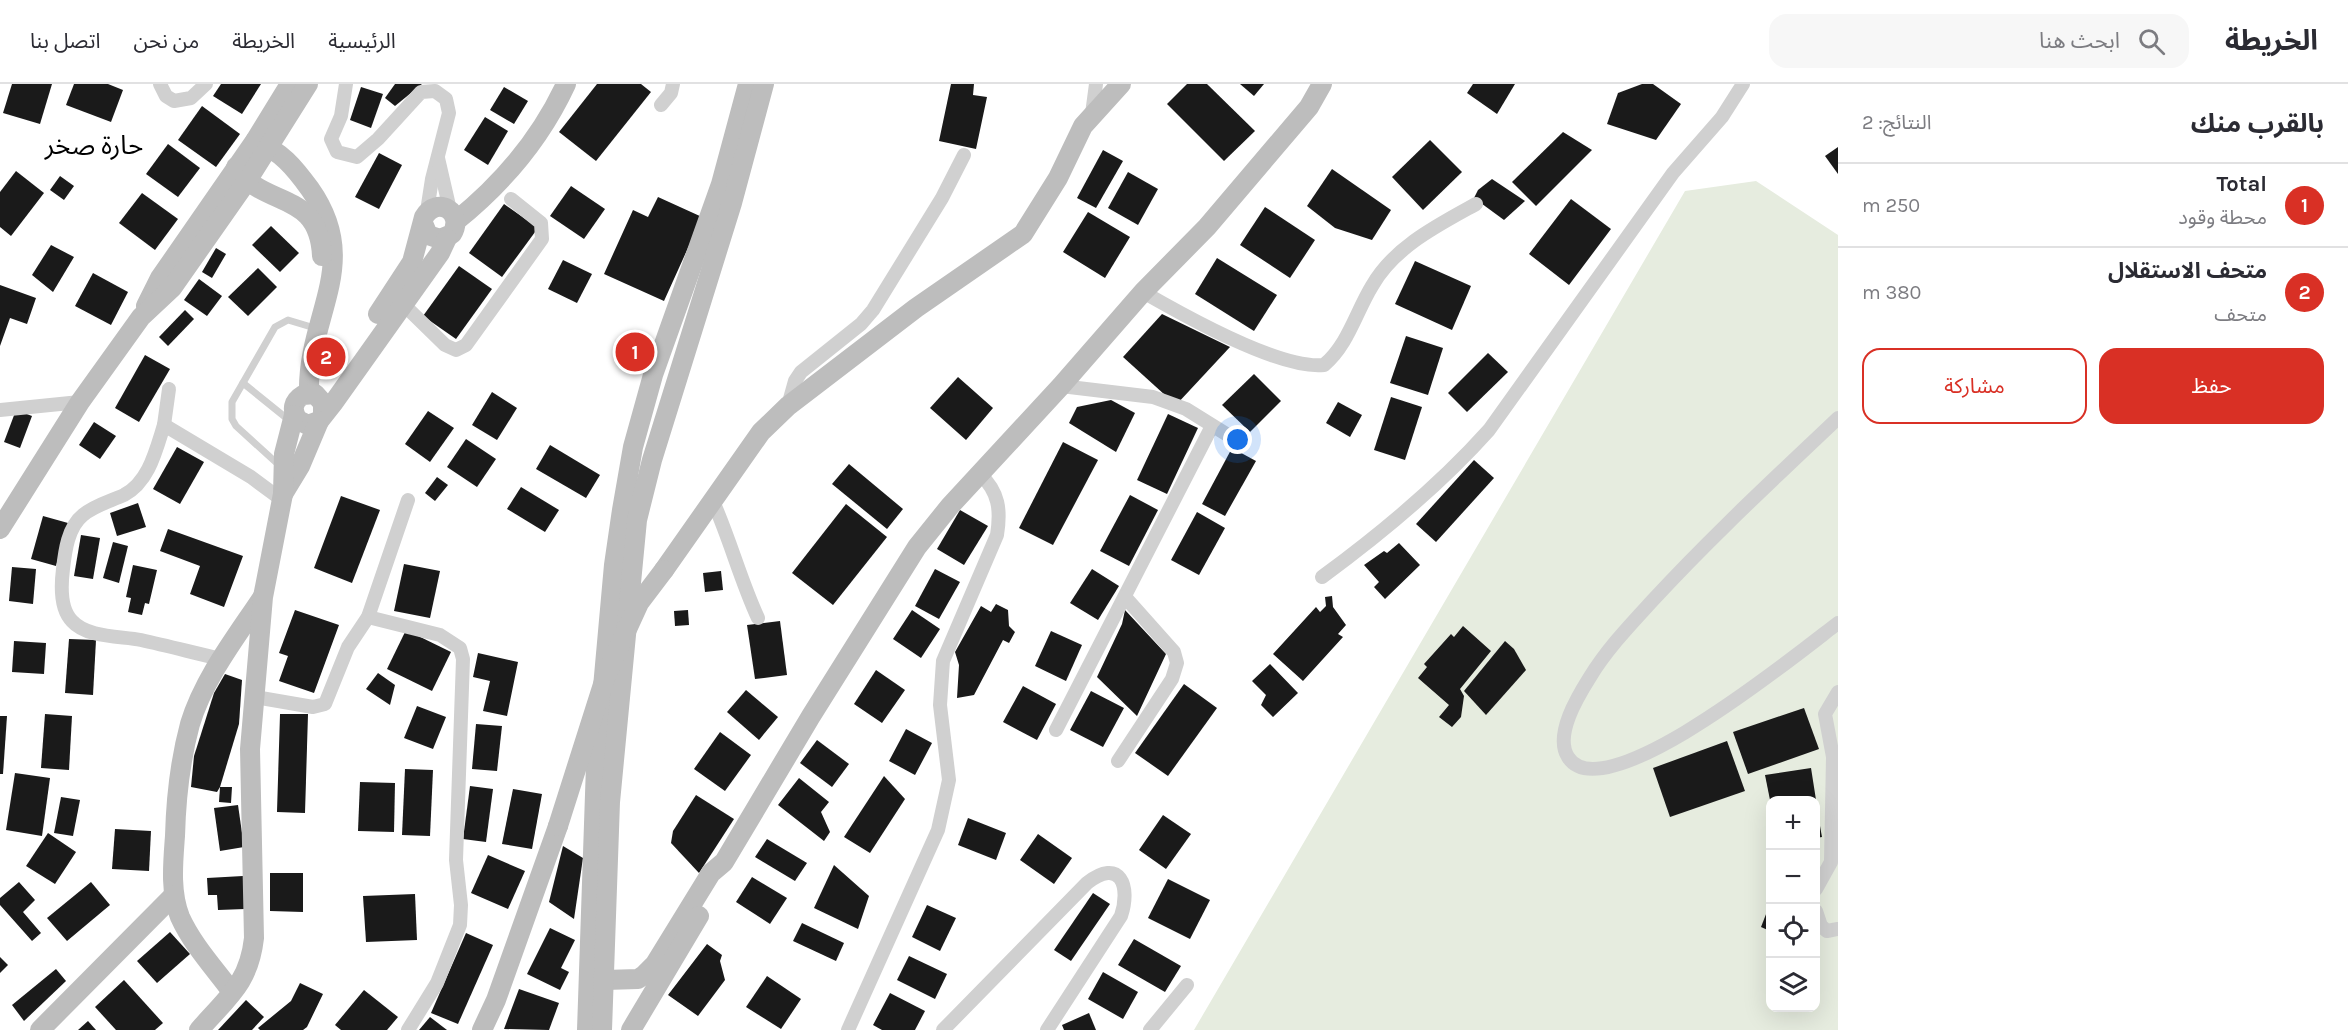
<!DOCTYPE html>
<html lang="ar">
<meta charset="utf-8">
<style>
:root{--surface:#fff;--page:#f7f7f7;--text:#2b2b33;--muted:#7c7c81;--line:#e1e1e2;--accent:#d93025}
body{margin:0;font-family:Karla,"Noto Sans Arabic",sans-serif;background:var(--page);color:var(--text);direction:rtl}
.controls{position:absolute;right:18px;bottom:18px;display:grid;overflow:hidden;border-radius:12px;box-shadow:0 6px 24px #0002}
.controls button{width:54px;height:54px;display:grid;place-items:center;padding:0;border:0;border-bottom:2px solid var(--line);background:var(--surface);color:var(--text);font:30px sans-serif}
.you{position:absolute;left:1238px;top:356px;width:21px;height:21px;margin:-15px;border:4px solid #fff;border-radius:50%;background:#1a73e8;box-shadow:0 0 0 9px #1a73e833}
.badge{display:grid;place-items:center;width:39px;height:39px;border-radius:50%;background:var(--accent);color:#fff;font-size:20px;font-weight:700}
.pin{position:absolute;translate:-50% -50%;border:3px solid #fff;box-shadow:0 2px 6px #0006}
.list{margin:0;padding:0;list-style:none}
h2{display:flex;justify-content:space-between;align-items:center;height:78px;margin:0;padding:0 24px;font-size:26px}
h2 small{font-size:20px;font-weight:400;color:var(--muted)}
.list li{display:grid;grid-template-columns:39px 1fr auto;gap:18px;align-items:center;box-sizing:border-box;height:84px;padding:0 24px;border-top:2px solid var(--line)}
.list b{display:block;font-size:22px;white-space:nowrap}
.list p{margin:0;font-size:20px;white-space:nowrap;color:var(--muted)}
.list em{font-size:20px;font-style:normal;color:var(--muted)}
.actions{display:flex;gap:12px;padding:18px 24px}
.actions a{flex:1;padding:14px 0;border:2px solid var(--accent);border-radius:18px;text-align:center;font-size:21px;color:var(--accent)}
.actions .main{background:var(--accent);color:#fff}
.icon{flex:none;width:33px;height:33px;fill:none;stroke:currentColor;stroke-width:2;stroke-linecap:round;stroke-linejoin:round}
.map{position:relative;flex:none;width:1838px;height:946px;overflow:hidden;direction:ltr}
header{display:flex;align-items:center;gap:36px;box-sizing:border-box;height:84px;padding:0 30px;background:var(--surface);border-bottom:2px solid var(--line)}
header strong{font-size:28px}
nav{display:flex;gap:33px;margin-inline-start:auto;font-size:21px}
.search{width:420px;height:54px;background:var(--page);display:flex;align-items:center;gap:15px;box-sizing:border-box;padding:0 21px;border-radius:18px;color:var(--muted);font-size:22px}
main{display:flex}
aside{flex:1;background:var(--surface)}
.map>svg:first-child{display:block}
.green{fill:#e6ecdf;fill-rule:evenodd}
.building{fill:#1a1a1a}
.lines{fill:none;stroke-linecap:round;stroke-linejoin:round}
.lane{stroke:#d0d0d0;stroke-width:7}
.street{stroke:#d0d0d0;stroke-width:14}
.secondary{stroke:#bdbdbd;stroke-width:20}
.secondary-bridge{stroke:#bdbdbd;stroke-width:20}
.labels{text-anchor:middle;stroke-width:6;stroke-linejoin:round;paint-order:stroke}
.quarter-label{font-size:26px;fill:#000;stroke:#fff}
</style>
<header>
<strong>الخريطة</strong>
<div class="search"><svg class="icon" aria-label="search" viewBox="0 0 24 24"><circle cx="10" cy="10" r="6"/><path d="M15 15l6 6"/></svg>ابحث هنا</div>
<nav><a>الرئيسية</a><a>الخريطة</a><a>من نحن</a><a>اتصل بنا</a></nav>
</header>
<main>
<aside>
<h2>بالقرب منك<small>النتائج: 2</small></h2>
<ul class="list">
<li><span class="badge">1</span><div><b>Total</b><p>محطة وقود</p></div><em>250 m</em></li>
<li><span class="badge">2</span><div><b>متحف الاستقلال</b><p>متحف</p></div><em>380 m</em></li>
</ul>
<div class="actions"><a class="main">حفظ</a><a>مشاركة</a></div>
</aside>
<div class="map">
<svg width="1838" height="946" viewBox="0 0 1838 946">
<rect width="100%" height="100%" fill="#fff"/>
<path class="green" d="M1756,97L1838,151V946H1194L1685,107ZM1770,716H1816V924H1770Z"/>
<g class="building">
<polygon points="12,0 52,0 40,40 3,29"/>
<polygon points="74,0 108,0 123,6 111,38 66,21"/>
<polygon points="221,0 261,0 242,30 213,12"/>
<polygon points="395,0 422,0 395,22 385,14"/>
<polygon points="597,0 641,0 651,8 596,77 559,48"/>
<polygon points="951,0 974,0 973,11 987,13 976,65 939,57"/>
<polygon points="1187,0 1207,0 1255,47 1224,77 1167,20"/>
<polygon points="1240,0 1264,0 1254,12"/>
<polygon points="1473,0 1515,0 1497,30 1467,9"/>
<polygon points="1642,0 1653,0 1681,20 1656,56 1607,40 1618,9"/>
<polygon points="361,3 383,10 371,44 350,36"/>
<polygon points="504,3 528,17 514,40 490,26"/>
<polygon points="202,22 240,50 216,83 178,56"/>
<polygon points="485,33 508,47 488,81 464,66"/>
<polygon points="1563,48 1592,66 1536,122 1512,98"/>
<polygon points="1430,56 1462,88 1423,126 1392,93"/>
<polygon points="168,60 200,84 178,113 146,90"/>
<polygon points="1838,63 1838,90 1825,72"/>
<polygon points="1103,66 1123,77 1096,124 1077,114"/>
<polygon points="379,69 402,81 379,125 355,113"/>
<polygon points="1332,85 1391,126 1372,156 1335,144 1307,122"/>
<polygon points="16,87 44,109 11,152 0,143 0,108"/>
<polygon points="1128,88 1158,105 1138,141 1108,124"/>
<polygon points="60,92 74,102 64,116 50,106"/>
<polygon points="1492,95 1525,117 1504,136 1474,114 1478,106"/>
<polygon points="571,102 605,125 584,155 550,132"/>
<polygon points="142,109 178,135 155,166 119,139"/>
<polygon points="658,113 702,133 664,217 604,190 633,126 648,133"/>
<polygon points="1571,115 1611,145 1569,201 1529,170"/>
<polygon points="504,120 538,144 502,193 469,169"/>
<polygon points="1265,123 1315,156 1290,194 1240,161"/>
<polygon points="1088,128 1130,153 1105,194 1063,168"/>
<polygon points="271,142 299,169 280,188 252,161"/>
<polygon points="51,161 74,173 53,208 32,191"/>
<polygon points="216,164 226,170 212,194 202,188"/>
<polygon points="1217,174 1277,211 1254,247 1195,210"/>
<polygon points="563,176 592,190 577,219 548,205"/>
<polygon points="1415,177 1471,202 1452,246 1395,220"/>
<polygon points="459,182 492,205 456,255 423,232"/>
<polygon points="258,184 277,203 248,232 228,213"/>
<polygon points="93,189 128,208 111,241 75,222"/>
<polygon points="199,195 222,212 207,232 184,216"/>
<polygon points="0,201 36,214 27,240 10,234 0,262"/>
<polygon points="185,226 194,235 168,262 159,253"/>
<polygon points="1162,230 1230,263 1176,321 1123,273"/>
<polygon points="1406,252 1443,264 1428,311 1390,299"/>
<polygon points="1488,269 1508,288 1467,328 1448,309"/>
<polygon points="145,271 170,285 139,338 115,324"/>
<polygon points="1254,290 1281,317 1250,348 1222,321"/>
<polygon points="958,293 993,324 966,356 930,324"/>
<polygon points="492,308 517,324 497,356 472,341"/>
<polygon points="1391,313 1422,323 1405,376 1374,366"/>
<polygon points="1111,316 1135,329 1116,368 1069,339 1077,323"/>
<polygon points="1338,318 1362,331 1350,353 1326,339"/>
<polygon points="16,326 32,332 20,364 4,358"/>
<polygon points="428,327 454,344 430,378 405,360"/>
<polygon points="1168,330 1198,344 1167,410 1137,396"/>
<polygon points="94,338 116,352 100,375 79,361"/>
<polygon points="466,355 496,375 477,403 447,383"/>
<polygon points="1063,358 1098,376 1053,461 1019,444"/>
<polygon points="550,361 600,391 586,414 536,385"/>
<polygon points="177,363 204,378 180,420 153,405"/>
<polygon points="1232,364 1256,377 1225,432 1202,420"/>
<polygon points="1474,376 1494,394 1436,458 1416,440"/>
<polygon points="849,380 903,425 887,445 832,400"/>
<polygon points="437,393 448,401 435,417 425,409"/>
<polygon points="521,403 559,426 545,448 507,425"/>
<polygon points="1130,411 1158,426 1129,482 1100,467"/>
<polygon points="341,412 380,426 352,499 314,484"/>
<polygon points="138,419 146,443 117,452 110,429"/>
<polygon points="846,420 887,453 833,521 792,489"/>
<polygon points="960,426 988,442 964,481 937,465"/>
<polygon points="1197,428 1225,444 1199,491 1171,476"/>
<polygon points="43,432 68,439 56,482 31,475"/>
<polygon points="168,445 243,472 224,523 190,510 200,482 160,467"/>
<polygon points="81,451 100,454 93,495 74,492"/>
<polygon points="113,458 128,462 119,499 103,494"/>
<polygon points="1399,459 1420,481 1385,515 1374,503 1379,498 1364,481 1384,467 1387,469"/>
<polygon points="404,480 440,487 430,534 394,527"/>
<polygon points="133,481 157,486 149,520 145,519 142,531 128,528 131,514 126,513"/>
<polygon points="12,483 36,485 33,520 9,517"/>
<polygon points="935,485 960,498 939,535 915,522"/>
<polygon points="1092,485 1119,502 1098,536 1070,519"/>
<polygon points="721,487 723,506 705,508 703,489"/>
<polygon points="1332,512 1333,523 1346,541 1338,550 1343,553 1303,597 1273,570 1316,523 1320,528 1326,522 1325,513"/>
<polygon points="996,520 1008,526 1009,542 1015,548 1009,559 1003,556 974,611 957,614 959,581 955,568 981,522 991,528"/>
<polygon points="295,526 339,541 314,609 279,597 288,572 279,569"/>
<polygon points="688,526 689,541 675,542 674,527"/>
<polygon points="912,526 940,545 921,574 893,555"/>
<polygon points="1125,526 1166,570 1137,632 1097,593 1122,540"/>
<polygon points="780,537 787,591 755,595 747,541"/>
<polygon points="1463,542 1491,567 1460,605 1464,612 1461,633 1452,643 1439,633 1449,621 1418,594 1427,583 1424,580 1451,550 1454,553"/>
<polygon points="406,546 451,568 432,607 387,585"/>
<polygon points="1051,547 1082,561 1066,597 1035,582"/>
<polygon points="69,555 96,556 93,611 65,609"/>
<polygon points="14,557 46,559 44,590 12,588"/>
<polygon points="1505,557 1514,565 1526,586 1486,631 1464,607"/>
<polygon points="478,569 518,578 507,632 483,627 490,597 473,593"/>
<polygon points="1270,580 1298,609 1273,633 1261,621 1266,611 1252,597"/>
<polygon points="876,586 905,606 882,639 854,620"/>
<polygon points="378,589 395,601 390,621 366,605"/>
<polygon points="225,590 242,596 239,640 220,703 217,708 191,703 194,672 214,609"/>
<polygon points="1184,600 1217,624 1168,692 1135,669"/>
<polygon points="1023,602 1056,620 1037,656 1003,638"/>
<polygon points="746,606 778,633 759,656 727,628"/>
<polygon points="1091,607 1124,624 1103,663 1070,646"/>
<polygon points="417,622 446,633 433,665 404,654"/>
<polygon points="1804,624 1819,665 1748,690 1733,648"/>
<polygon points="45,630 72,632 69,686 41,684"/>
<polygon points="280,630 308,630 305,729 277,728"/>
<polygon points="0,632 7,632 3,690 0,690"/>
<polygon points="476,640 502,642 497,687 472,685"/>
<polygon points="906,645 932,659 915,691 889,677"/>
<polygon points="720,648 751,671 725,707 694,685"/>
<polygon points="817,656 849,680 832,703 800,679"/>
<polygon points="1727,657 1745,707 1670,733 1653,684"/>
<polygon points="1811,684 1816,716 1770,716 1765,691"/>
<polygon points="405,685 433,686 430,752 402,751"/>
<polygon points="15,689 50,694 42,752 6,746"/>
<polygon points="884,692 905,715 870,769 844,753"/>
<polygon points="799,694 829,718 821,728 830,748 824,757 778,721"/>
<polygon points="360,698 395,699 394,748 358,747"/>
<polygon points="470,702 493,705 486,758 463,755"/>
<polygon points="220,703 232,703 231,719 219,718"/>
<polygon points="513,705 542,710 532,765 502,760"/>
<polygon points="696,711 734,735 699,789 671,759 673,747"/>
<polygon points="61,713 80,716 73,752 54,749"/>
<polygon points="1816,720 1822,753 1816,754"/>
<polygon points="238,721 244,763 220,767 214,724"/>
<polygon points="1163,731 1191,750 1166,785 1139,766"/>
<polygon points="968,734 1006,749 996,776 958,761"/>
<polygon points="115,745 151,747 149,787 112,785"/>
<polygon points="48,749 76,768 55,800 26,782"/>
<polygon points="1038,750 1072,774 1054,800 1020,776"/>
<polygon points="767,755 807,779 795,797 755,773"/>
<polygon points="563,762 583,774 574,835 549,818"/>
<polygon points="488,771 525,787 508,825 471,809"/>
<polygon points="834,781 869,812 858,845 814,824"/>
<polygon points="270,789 303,789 303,828 270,827"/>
<polygon points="243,792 245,825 218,826 217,811 208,811 207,794"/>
<polygon points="752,793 787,814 770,840 736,818"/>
<polygon points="1168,795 1210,816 1190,855 1148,834"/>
<polygon points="19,798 35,816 23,828 41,849 32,857 0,821 0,814"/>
<polygon points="91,798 110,821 67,857 47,834"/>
<polygon points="1093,809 1110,820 1071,877 1054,866"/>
<polygon points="415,810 417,856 366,858 363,812"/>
<polygon points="1770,820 1770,847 1761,843"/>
<polygon points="927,821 956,834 940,867 912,853"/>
<polygon points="802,839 844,859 836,877 793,857"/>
<polygon points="550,844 575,856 561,884 569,888 560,906 527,890"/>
<polygon points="170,848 190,870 157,899 137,877"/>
<polygon points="466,849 493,861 458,940 431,929"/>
<polygon points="1134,855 1181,882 1165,908 1118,881"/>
<polygon points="707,860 722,871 720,877 725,896 698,932 668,911"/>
<polygon points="909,872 947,890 935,915 897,896"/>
<polygon points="0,873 8,881 0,889"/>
<polygon points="56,885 66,897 24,937 12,921"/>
<polygon points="1103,888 1138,908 1123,935 1088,915"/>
<polygon points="767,892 801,915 781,945 746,923"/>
<polygon points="124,896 163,939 155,946 116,946 95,923"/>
<polygon points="300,899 323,910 307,943 303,946 260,946 258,944 291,917"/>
<polygon points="519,905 559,919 549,946 504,945"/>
<polygon points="364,906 398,933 387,946 341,946 335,941"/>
<polygon points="890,909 925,927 915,946 882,946 873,941"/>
<polygon points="246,916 264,933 252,946 218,946"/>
<polygon points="1089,929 1096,946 1064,946 1062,941"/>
<polygon points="430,933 447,946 419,946"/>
<polygon points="88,937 96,946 78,946"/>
</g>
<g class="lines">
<g class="lane">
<polyline points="243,299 290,337"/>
<polyline points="280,382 236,342 232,335 232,318 275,243 288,236 308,242"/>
</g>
<g class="street">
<polyline points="160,0 166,12 174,17 191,14 206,0"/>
<polyline points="346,0 341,32 331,55 337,68 357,73 378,55 421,8 435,7 446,15 449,29 432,95 427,127"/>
<polyline points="661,21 671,9 673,0"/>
<polyline points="1092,30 1096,0"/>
<polyline points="438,74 450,126"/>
<path d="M1143,208C1183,231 1280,286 1324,281C1348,261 1356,228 1372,202C1394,163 1438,141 1476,120"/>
<polyline points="402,219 445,261 456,266 466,261 542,155 541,139 511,115"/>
<polyline points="1061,302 1153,313 1186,325 1231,353"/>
<polyline points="788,322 795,297 801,288 861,240 873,226 942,114 964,71"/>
<polyline points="0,326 80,318"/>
<path d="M1838,334C1776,393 1712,452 1653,516C1631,540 1607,565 1590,593C1578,612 1554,651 1568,673C1603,730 1802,566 1838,539"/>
<polyline points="164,341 169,305"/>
<path d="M712,415C730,455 740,495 758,534"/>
<path d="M1322,493C1382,449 1439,402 1489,346L1673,89L1722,33L1743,0"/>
<polyline points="368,533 440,551 460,564 463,575 456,776 461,821 460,841 437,899 408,946"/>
<path d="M221,575C195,569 168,562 141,556C121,552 87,554 72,537C60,525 61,501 63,485C65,467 68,443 83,431C95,421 111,417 124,411C149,398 156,366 164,341L251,393L282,416"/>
<polyline points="255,613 313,623 325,620 348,563 368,533 408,416"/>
<polyline points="1056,646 1212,342"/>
<polyline points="1118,677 1172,595 1177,579 1174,568 1125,513"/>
<polyline points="1816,805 1831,778 1833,673 1825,630 1838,608"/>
<polyline points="1816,827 1821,842 1827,847 1838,845"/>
<path d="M848,946L938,746L949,696L940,621L943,577L997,451C1001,426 999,408 980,390"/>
<path d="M943,946L1087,799C1120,773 1131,802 1121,832L1047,946"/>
<polyline points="1150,946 1187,901"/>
</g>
<g class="secondary">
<path d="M255,57C281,67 294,83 310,105C363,180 307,230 309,309"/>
<path d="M236,83C263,125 319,105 322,172"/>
<path d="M456,137C502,100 541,54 566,0"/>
<polyline points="146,222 160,194 255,57 290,0"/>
<path d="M378,230L412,178L424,133C437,111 465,128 452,150L440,155L428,151L423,139"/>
<path d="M323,332V319L315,310L303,311C293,317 291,326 298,336L308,341L319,337L334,318L440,169L447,154"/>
<polyline points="283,410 300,382 319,337"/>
<polyline points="0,445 80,318 141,233 172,204 247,97 308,0"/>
<polyline points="664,486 761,348 788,322 916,224 1023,150 1058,94 1083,42 1121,0"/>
<polyline points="605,896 638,895 644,891 655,880 711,789 724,778 811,632 917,463 950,422 1061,302 1143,208 1207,143 1309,23 1322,0"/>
<path d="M232,908C215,885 192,860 180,833C170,808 173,779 175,752C176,714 180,677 190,640C204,594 236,553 262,514"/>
<polyline points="40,946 174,811"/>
<path d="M199,946C228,913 249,899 254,854L250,665L263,513L283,410L284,370L294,331"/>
<polyline points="482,946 496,916 558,742"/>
<polyline points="587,946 596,681 614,481 622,426 633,363 653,291 721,100 748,0"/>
<polyline points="602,946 610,718 637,436 652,376 732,119 764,0"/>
<polyline points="631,946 699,832"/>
</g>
<polyline class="secondary-bridge" points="558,742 606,591 639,519 664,486"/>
</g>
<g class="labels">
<g class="quarter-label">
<text x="94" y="70">حارة صخر</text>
</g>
</g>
</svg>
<div class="controls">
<button>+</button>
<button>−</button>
<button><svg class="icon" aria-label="locate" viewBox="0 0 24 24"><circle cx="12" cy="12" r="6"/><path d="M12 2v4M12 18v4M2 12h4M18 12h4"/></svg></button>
<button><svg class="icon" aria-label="layers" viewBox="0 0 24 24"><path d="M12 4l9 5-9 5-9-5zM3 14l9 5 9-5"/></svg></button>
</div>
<div class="you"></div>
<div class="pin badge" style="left:635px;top:268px">1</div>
<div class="pin badge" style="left:326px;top:273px">2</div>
</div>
</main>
